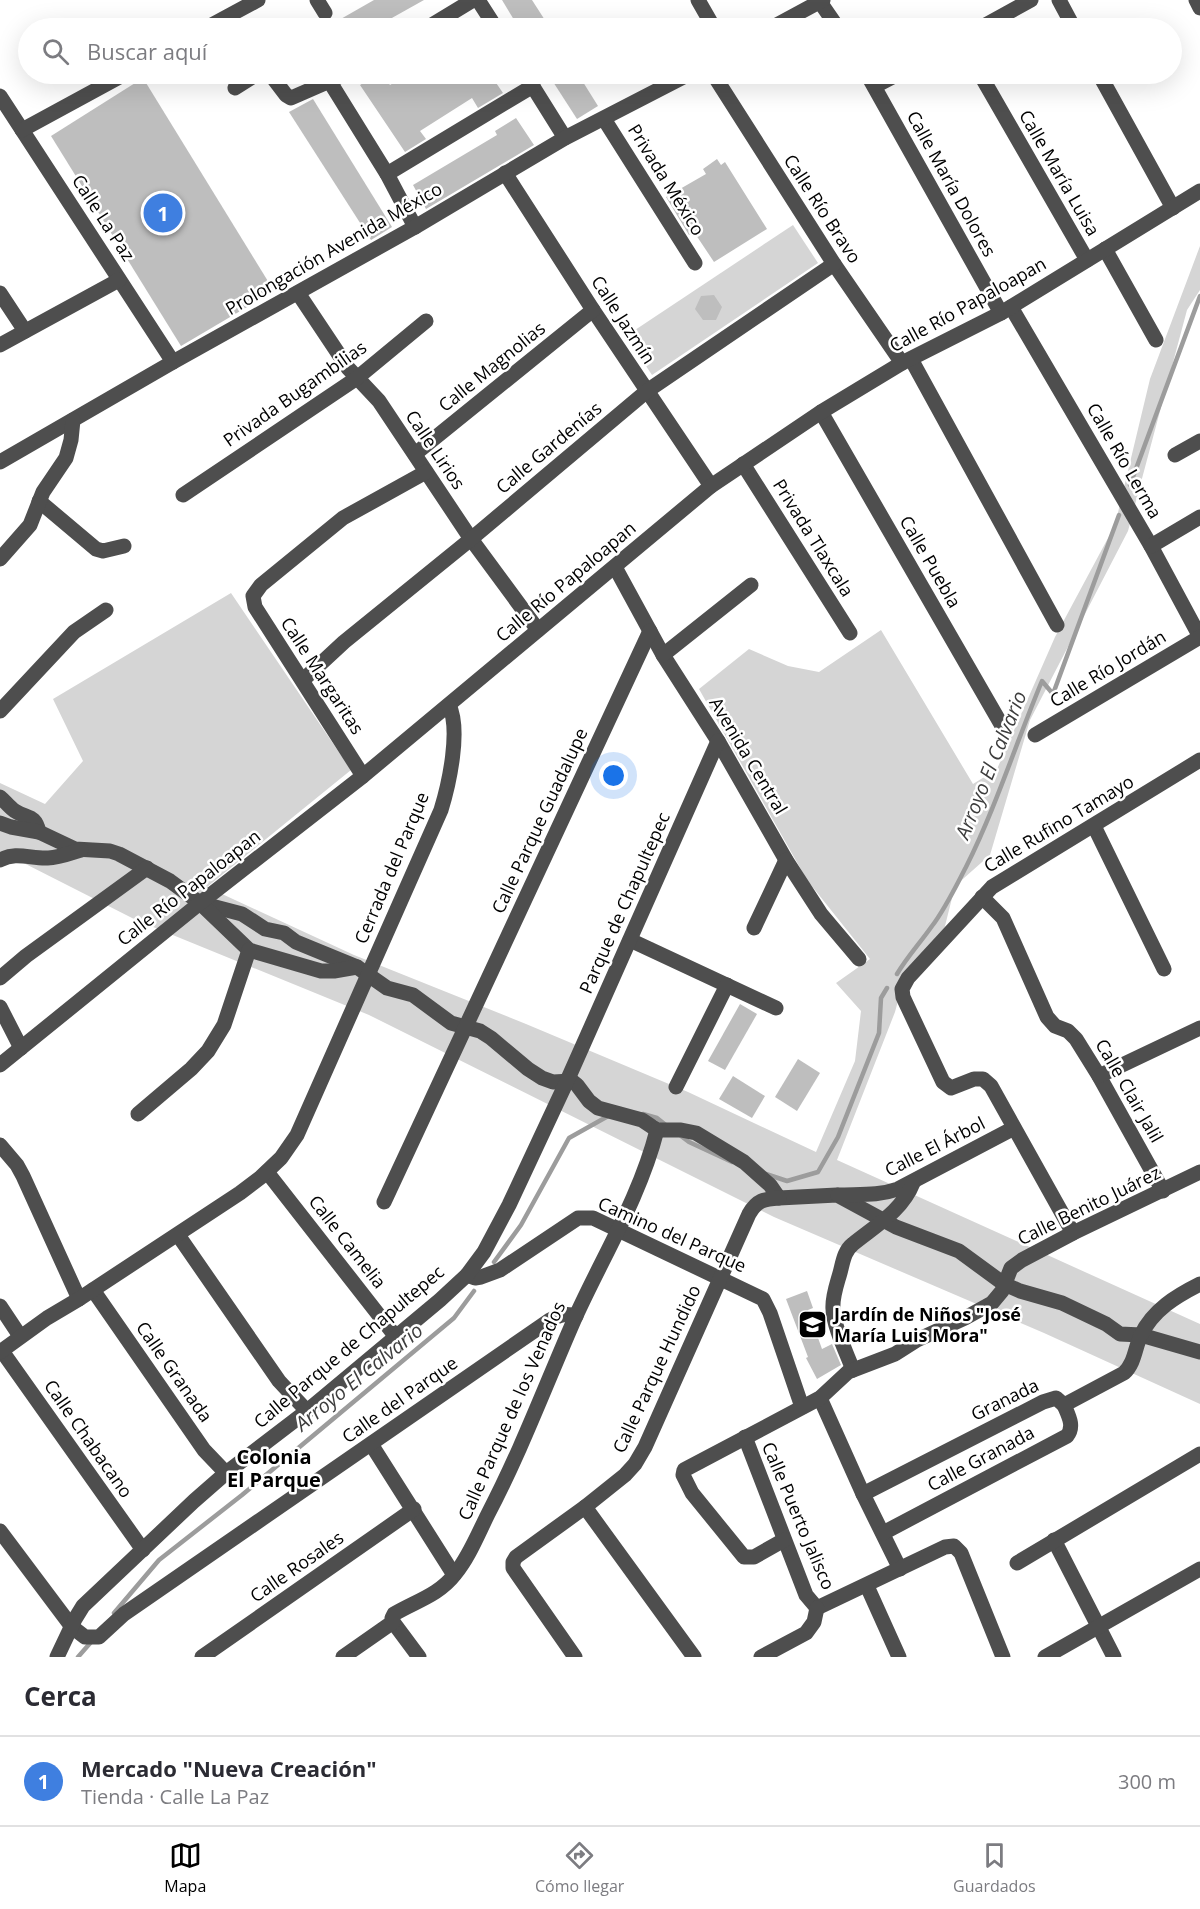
<!DOCTYPE html>
<html lang="es">
<meta charset="utf-8">
<style>
:root{--surface:#fff;--page:#f2f2f3;--text:#2b2b33;--muted:#7c7c81;--line:#e1e1e2;--accent:#000}
body{margin:0;font-family:"Open Sans",sans-serif;background:var(--page);color:var(--text)}
.you{position:absolute;left:614px;top:776px;width:21px;height:21px;margin:-15px;border:4px solid #fff;border-radius:50%;background:#1a73e8;box-shadow:0 0 0 9px #1a73e833}
.badge{display:grid;place-items:center;width:39px;height:39px;border-radius:50%;background:var(--accent);color:#fff;font-size:20px;font-weight:700}
.pin{position:absolute;translate:-50% -50%;border:3px solid #fff;box-shadow:0 2px 6px #0006}
.list{margin:0;padding:0;list-style:none}
h2{display:flex;justify-content:space-between;align-items:center;height:78px;margin:0;padding:0 24px;font-size:26px}
h2 small{font-size:20px;font-weight:400;color:var(--muted)}
.list li{display:grid;grid-template-columns:39px 1fr auto;gap:18px;align-items:center;box-sizing:border-box;height:90px;padding:0 24px;border-top:2px solid var(--line)}
.list b{display:block;font-size:22px;white-space:nowrap}
.list p{margin:0;font-size:20px;white-space:nowrap;color:var(--muted)}
.list em{font-size:20px;font-style:normal;color:var(--muted)}
.icon{flex:none;width:33px;height:33px;fill:none;stroke:currentColor;stroke-width:2;stroke-linecap:round;stroke-linejoin:round}
.map{position:relative;flex:none;width:1200px;height:1657px;overflow:hidden}
.search{position:absolute;background:var(--surface);box-shadow:0 6px 24px #0002;left:18px;right:18px;top:18px;height:66px;display:flex;align-items:center;gap:15px;box-sizing:border-box;padding:0 21px;border-radius:33px;color:var(--muted);font-size:22px}
.sheet{height:168px;background:var(--surface)}
nav{display:flex;justify-content:space-around;align-items:center;box-sizing:border-box;height:84px;border-top:2px solid var(--line);background:var(--surface);font-size:16px;color:var(--muted)}
nav a{display:grid;justify-items:center;gap:3px}
nav .on{color:var(--accent)}
.map>svg:first-child{display:block}
.green{fill:#d5d5d5}
.lines{fill:none;stroke-linecap:round;stroke-linejoin:round}
.stream{stroke:#9c9c9c;stroke-width:4.5}
.building{fill:#bebebe}
.minor{stroke:#4e4e4e;stroke-width:15}
.labels{text-anchor:middle;stroke-width:5;stroke-linejoin:round;paint-order:stroke}
.street-label{font-size:18px;fill:#000;stroke:#fff}
.poi-label{font-size:18px;font-weight:bold;fill:#000;stroke:#fff;text-anchor:start}
.water-label{font-size:20px;font-style:italic;fill:#3d3d3d;stroke:#fff}
.neighbourhood-label{font-size:20px;font-weight:bold;fill:#000;stroke:#fff}
</style>
<div class="map">
<svg width="1200" height="1657" viewBox="0 0 1200 1657">
<rect width="100%" height="100%" fill="#fff"/>
<g class="green">
<polygon points="793,225 818,263 652,375 626,336"/>
<polygon points="1200,246 1200,290 1187,310 1128,531 1030,720 990,855 955,886 944,930 905,975 895,1012 837,1160 1200,1324 1200,1404 1044,1333 774,1217 369,1015 136,920 0,851 0,783 45,804 83,761 53,699 231,593 351,770 207,887 354,955 526,1024 688,1092 816,1152 855,1061 861,1011 836,983 870,959 807,880 699,689 749,649 788,666 819,672 881,630 973,784 997,769 1055,637 1115,525 1150,379"/>
</g>
<g class="lines">
<g class="stream">
<polyline points="1130,485 1200,296"/>
<path d="M897,974C907,957 920,943 932,926C945,909 956,886 966,867C996,807 1016,743 1042,681L1053,694L1119,515"/>
<polyline points="643,1114 657,1118 667,1126"/>
<polyline points="681,1136 689,1142 732,1162"/>
<polyline points="766,1174 787,1181 818,1172 838,1137 879,1033 881,998 887,988"/>
<polyline points="494,1262 521,1225 569,1138 610,1115"/>
<polyline points="114,1613 159,1560 242,1495 454,1318 474,1291"/>
<polyline points="78,1657 92,1641"/>
</g>
</g>
<g class="building">
<polygon points="374,0 424,0 374,28 325,28"/>
<polygon points="502,0 532,0 550,28 519,28"/>
<polygon points="377,74 382,74 390,85 408,74 490,74 503,93 478,108 472,98 461,105 420,131 426,139 405,152 360,85"/>
<polygon points="548,74 578,74 598,106 577,119"/>
<polygon points="143,78 274,291 181,346 51,136"/>
<polygon points="313,99 392,227 371,240 289,112"/>
<polygon points="516,118 534,145 426,209 413,185 497,135 495,131"/>
<polygon points="717,159 721,165 725,162 767,229 714,262 694,232 689,235 666,197 706,174 703,169"/>
<polygon points="714,295 722,307 716,320 703,320 695,309 701,296"/>
<polygon points="740,1004 757,1014 725,1070 708,1061"/>
<polygon points="798,1059 820,1073 797,1111 775,1097"/>
<polygon points="733,1076 765,1096 752,1118 719,1099"/>
<polygon points="807,1291 813,1308 808,1310 822,1349 832,1344 841,1365 817,1379 806,1358 808,1357 786,1299"/>
</g>
<g class="lines">
<g class="minor">
<polyline points="317,0 325,13"/>
<polyline points="478,0 496,28"/>
<polyline points="698,0 714,28"/>
<polyline points="1059,0 1074,28"/>
<polyline points="1196,0 1200,8"/>
<polyline points="820,2 838,28"/>
<polyline points="206,28 258,0"/>
<polyline points="427,28 473,0"/>
<polyline points="771,28 823,0"/>
<polyline points="980,28 1031,0"/>
<polyline points="270,74 286,95 291,98 346,74"/>
<polyline points="525,74 565,138"/>
<polyline points="713,74 834,264 902,363"/>
<polyline points="867,74 1001,313"/>
<polyline points="980,74 1087,260"/>
<polyline points="1099,74 1173,208"/>
<polyline points="330,82 387,174 415,227"/>
<polyline points="875,86 898,74"/>
<polyline points="235,88 257,74"/>
<polyline points="0,96 173,362"/>
<polyline points="604,119 695,263"/>
<polyline points="22,130 125,74"/>
<polyline points="505,173 593,310 711,486"/>
<polyline points="387,174 533,86"/>
<polyline points="1105,249 1156,340"/>
<polyline points="0,293 25,331"/>
<polyline points="298,293 348,368 379,401 471,539 538,630"/>
<polyline points="1011,307 1151,546 1200,637"/>
<polyline points="0,345 119,280"/>
<polyline points="911,359 1057,625"/>
<polyline points="821,412 1005,731"/>
<polyline points="415,454 593,310"/>
<polyline points="1175,455 1200,441"/>
<polyline points="0,462 173,362 415,227 565,138 689,74"/>
<polyline points="743,464 850,633"/>
<polyline points="183,495 357,378 426,321"/>
<polyline points="39,501 96,549 103,551 124,546"/>
<polyline points="1151,546 1200,517"/>
<polyline points="0,559 30,525 43,492 66,458 71,440 73,420"/>
<polyline points="615,567 663,655 718,741 786,860 821,914 859,959"/>
<polyline points="663,655 751,585"/>
<polyline points="303,680 344,642 471,539 647,391 834,264"/>
<polyline points="0,711 74,632 106,610"/>
<polyline points="1035,735 1200,637"/>
<polyline points="363,776 255,607 253,596 261,585 343,518 426,472"/>
<path d="M0,797C5,801 9,807 15,811C27,819 35,814 39,832"/>
<polyline points="0,823 11,827 39,832 75,849 110,851 119,854 170,881 200,903 242,914 265,929 284,933 296,942 357,967 387,988 413,995 451,1023 480,1031 491,1038 528,1069 542,1078 553,1082 572,1081 577,1085 589,1101 598,1108 642,1120 657,1130 681,1130 696,1133 744,1162 770,1185 779,1198 837,1195 896,1227 959,1251 1004,1284 1020,1291 1062,1303 1106,1324 1120,1334 1141,1335 1200,1352"/>
<polyline points="1094,826 1164,969"/>
<path d="M0,860C16,851 31,859 48,858C59,858 71,853 81,850"/>
<polyline points="982,897 1003,918 1047,1017 1055,1026 1068,1031 1076,1039 1099,1076 1163,1191"/>
<polyline points="200,903 249,950 321,971 334,971 357,967"/>
<polyline points="754,928 786,860"/>
<polyline points="630,940 776,1008"/>
<polyline points="0,978 26,956 147,868"/>
<polyline points="0,1007 21,1048"/>
<polyline points="0,1065 200,903 363,776 711,486 821,412 902,363 1001,313 1200,191"/>
<polyline points="1099,1076 1200,1028"/>
<polyline points="676,1087 727,985"/>
<polyline points="138,1114 191,1069 208,1051 224,1025 249,950"/>
<polyline points="0,1145 17,1165 23,1176 79,1299"/>
<polyline points="267,1172 396,1337"/>
<path d="M838,1195C859,1194 878,1196 898,1189L1014,1128"/>
<polyline points="384,1202 650,631"/>
<polyline points="1073,1233 991,1086 983,1079 974,1079 951,1088 943,1082 903,997 902,989 908,978 992,887 1200,760"/>
<polyline points="178,1235 279,1381 307,1411"/>
<polyline points="467,1275 475,1278 481,1277 500,1270 578,1218 593,1218 763,1299 770,1313 802,1407"/>
<polyline points="93,1290 204,1450 226,1473"/>
<polyline points="0,1306 20,1336"/>
<polyline points="2,1351 143,1550"/>
<path d="M0,1352L47,1318L79,1299L240,1193L261,1177L281,1158L297,1135L441,810C449,784 461,730 449,705"/>
<path d="M853,1370C847,1354 833,1325 833,1309C832,1297 837,1284 840,1273C843,1262 844,1251 853,1244C875,1226 902,1211 913,1183"/>
<polyline points="820,1398 863,1494 900,1569"/>
<polyline points="745,1437 806,1595 817,1608"/>
<polyline points="371,1444 454,1575"/>
<path d="M863,1494L1043,1402L1056,1398L1064,1405L1124,1373C1135,1363 1135,1347 1141,1335C1153,1310 1176,1296 1200,1284"/>
<polyline points="585,1507 694,1657"/>
<path d="M0,1531L72,1627L85,1637H99L124,1614L550,1320C560,1315 566,1313 576,1316"/>
<path d="M883,1533L1067,1436C1075,1426 1068,1415 1064,1405"/>
<polyline points="784,1540 754,1557 744,1557 692,1493 683,1475 684,1470 820,1398 848,1372 895,1354 917,1340 965,1318 992,1303 1002,1291 1011,1268 1022,1260 1073,1233 1200,1172"/>
<polyline points="1054,1540 1114,1657"/>
<polyline points="1017,1563 1200,1454"/>
<polyline points="867,1586 899,1657"/>
<polyline points="817,1608 945,1547 954,1546 961,1553 1003,1657"/>
<polyline points="393,1622 419,1657"/>
<polyline points="57,1657 75,1619 83,1606 194,1501 226,1473 307,1411 440,1300 467,1275 484,1252 509,1205 567,1081 718,741"/>
<polyline points="202,1657 414,1509"/>
<path d="M343,1657L393,1622L392,1618L394,1614C416,1601 439,1595 455,1574C469,1557 478,1534 488,1514C521,1451 546,1384 575,1318C603,1256 640,1197 657,1130"/>
<path d="M575,1657L513,1568V1562L516,1557L585,1507L625,1475L635,1464L645,1447L749,1214C757,1200 764,1199 779,1198"/>
<polyline points="761,1657 806,1633 814,1622 817,1608"/>
<polyline points="1045,1657 1200,1569"/>
</g>
</g>
<defs>
<symbol id="school-square" viewBox="-11 -11 22 22"><rect x="-9" y="-9" width="18" height="18" rx="4" fill="#000" stroke="#fff"/><path d="M0-5L7-2L0 1L-7-2ZM-4 1L0 2.5L4 1V4Q0 6-4 4Z" fill="#fff"/></symbol>
</defs>
<g fill-rule="evenodd">
<use href="#school-square" x="796" y="1308" width="33" height="33"/>
</g>
<g class="labels">
<g class="street-label">
<text transform="translate(1059 173) rotate(60)" y="6">Calle María Luisa</text>
<text transform="translate(666 180) rotate(58)" y="6">Privada México</text>
<text transform="translate(951 184) rotate(61)" y="6">Calle María Dolores</text>
<text transform="translate(822 209) rotate(57)" y="6">Calle Río Bravo</text>
<text transform="translate(103 218) rotate(57)" y="6">Calle La Paz</text>
<text transform="translate(334 249) rotate(-30)" y="6">Prolongación Avenida México</text>
<text transform="translate(968 305) rotate(-29)" y="6">Calle Río Papaloapan</text>
<text transform="translate(623 320) rotate(57)" y="6">Calle Jazmín</text>
<text transform="translate(492 367) rotate(-39)" y="6">Calle Magnolias</text>
<text transform="translate(295 394) rotate(-35)" y="6">Privada Bugambilias</text>
<text transform="translate(549 448) rotate(-40)" y="6">Calle Gardenías</text>
<text transform="translate(435 450) rotate(56)" y="6">Calle Lirios</text>
<text transform="translate(1124 461) rotate(60)" y="6">Calle Río Lerma</text>
<text transform="translate(813 538) rotate(58)" y="6">Privada Tlaxcala</text>
<text transform="translate(930 562) rotate(60)" y="6">Calle Puebla</text>
<text transform="translate(566 582) rotate(-40)" y="6">Calle Río Papaloapan</text>
<text transform="translate(1108 669) rotate(-31)" y="6">Calle Río Jordán</text>
<text transform="translate(322 676) rotate(57)" y="6">Calle Margaritas</text>
<text transform="translate(748 756) rotate(59)" y="6">Avenida Central</text>
<text transform="translate(540 821) rotate(-65)" y="6">Calle Parque Guadalupe</text>
<text transform="translate(1059 824) rotate(-31)" y="6">Calle Rufino Tamayo</text>
<text transform="translate(392 868) rotate(-67)" y="6">Cerrada del Parque</text>
<text transform="translate(189 888) rotate(-38)" y="6">Calle Río Papaloapan</text>
<text transform="translate(625 903) rotate(-66)" y="6">Parque de Chapultepec</text>
<text transform="translate(1129 1091) rotate(60)" y="6">Calle Clair Jalil</text>
<text transform="translate(935 1147) rotate(-27)" y="6">Calle El Árbol</text>
<text transform="translate(1089 1206) rotate(-26)" y="6">Calle Benito Juárez</text>
<text transform="translate(672 1235) rotate(24)" y="6">Camino del Parque</text>
<text transform="translate(347 1242) rotate(52)" y="6">Calle Camelia</text>
<text transform="translate(349 1347) rotate(-40)" y="6">Calle Parque de Chapultepec</text>
<text transform="translate(657 1369) rotate(-65)" y="6">Calle Parque Hundido</text>
<text transform="translate(174 1372) rotate(55)" y="6">Calle Granada</text>
<text transform="translate(400 1400) rotate(-35)" y="6">Calle del Parque</text>
<text transform="translate(1005 1400) rotate(-26)" y="6">Granada</text>
<text transform="translate(512 1411) rotate(-66)" y="6">Calle Parque de los Venados</text>
<text transform="translate(88 1439) rotate(55)" y="6">Calle Chabacano</text>
<text transform="translate(981 1459) rotate(-28)" y="6">Calle Granada</text>
<text transform="translate(798 1516) rotate(67)" y="6">Calle Puerto Jalisco</text>
<text transform="translate(297 1567) rotate(-35)" y="6">Calle Rosales</text>
</g>
<g class="poi-label">
<text x="834" y="1321">Jardín de Niños "José<tspan x="834" dy="21">María Luis Mora"</tspan></text>
</g>
<g class="water-label">
<text transform="translate(991 765) rotate(-68)" y="7">Arroyo El Calvario</text>
<text transform="translate(359 1377) rotate(-39)" y="7">Arroyo El Calvario</text>
</g>
<g class="neighbourhood-label">
<text x="274" y="1464">Colonia<tspan x="274" dy="23">El Parque</tspan></text>
</g>
</g>
</svg>
<div class="you"></div>
<div class="pin badge" style="left:163px;top:213px;background:#3f7fe0">1</div>
<div class="search"><svg class="icon" aria-label="search" viewBox="0 0 24 24"><circle cx="10" cy="10" r="6"/><path d="M15 15l6 6"/></svg>Buscar aquí</div>
</div>
<section class="sheet">
<h2>Cerca<small></small></h2>
<ul class="list">
<li><span class="badge" style="background:#3f7fe0">1</span><div><b>Mercado &quot;Nueva Creación&quot;</b><p>Tienda · Calle La Paz</p></div><em>300 m</em></li>
</ul>
</section>
<nav>
<a class="on"><svg class="icon" aria-label="map" viewBox="0 0 24 24"><path d="M3 6l6-2 6 2 6-2v14l-6 2-6-2-6 2zM9 4v14M15 6v14"/></svg>Mapa</a>
<a><svg class="icon" aria-label="directions" viewBox="0 0 24 24"><path d="M12 3l9 9-9 9-9-9zM9 14v-3h6M13 9l2 2-2 2"/></svg>Cómo llegar</a>
<a><svg class="icon" aria-label="saved" viewBox="0 0 24 24"><path d="M7 4h10v16l-5-4-5 4z"/></svg>Guardados</a>
</nav>
